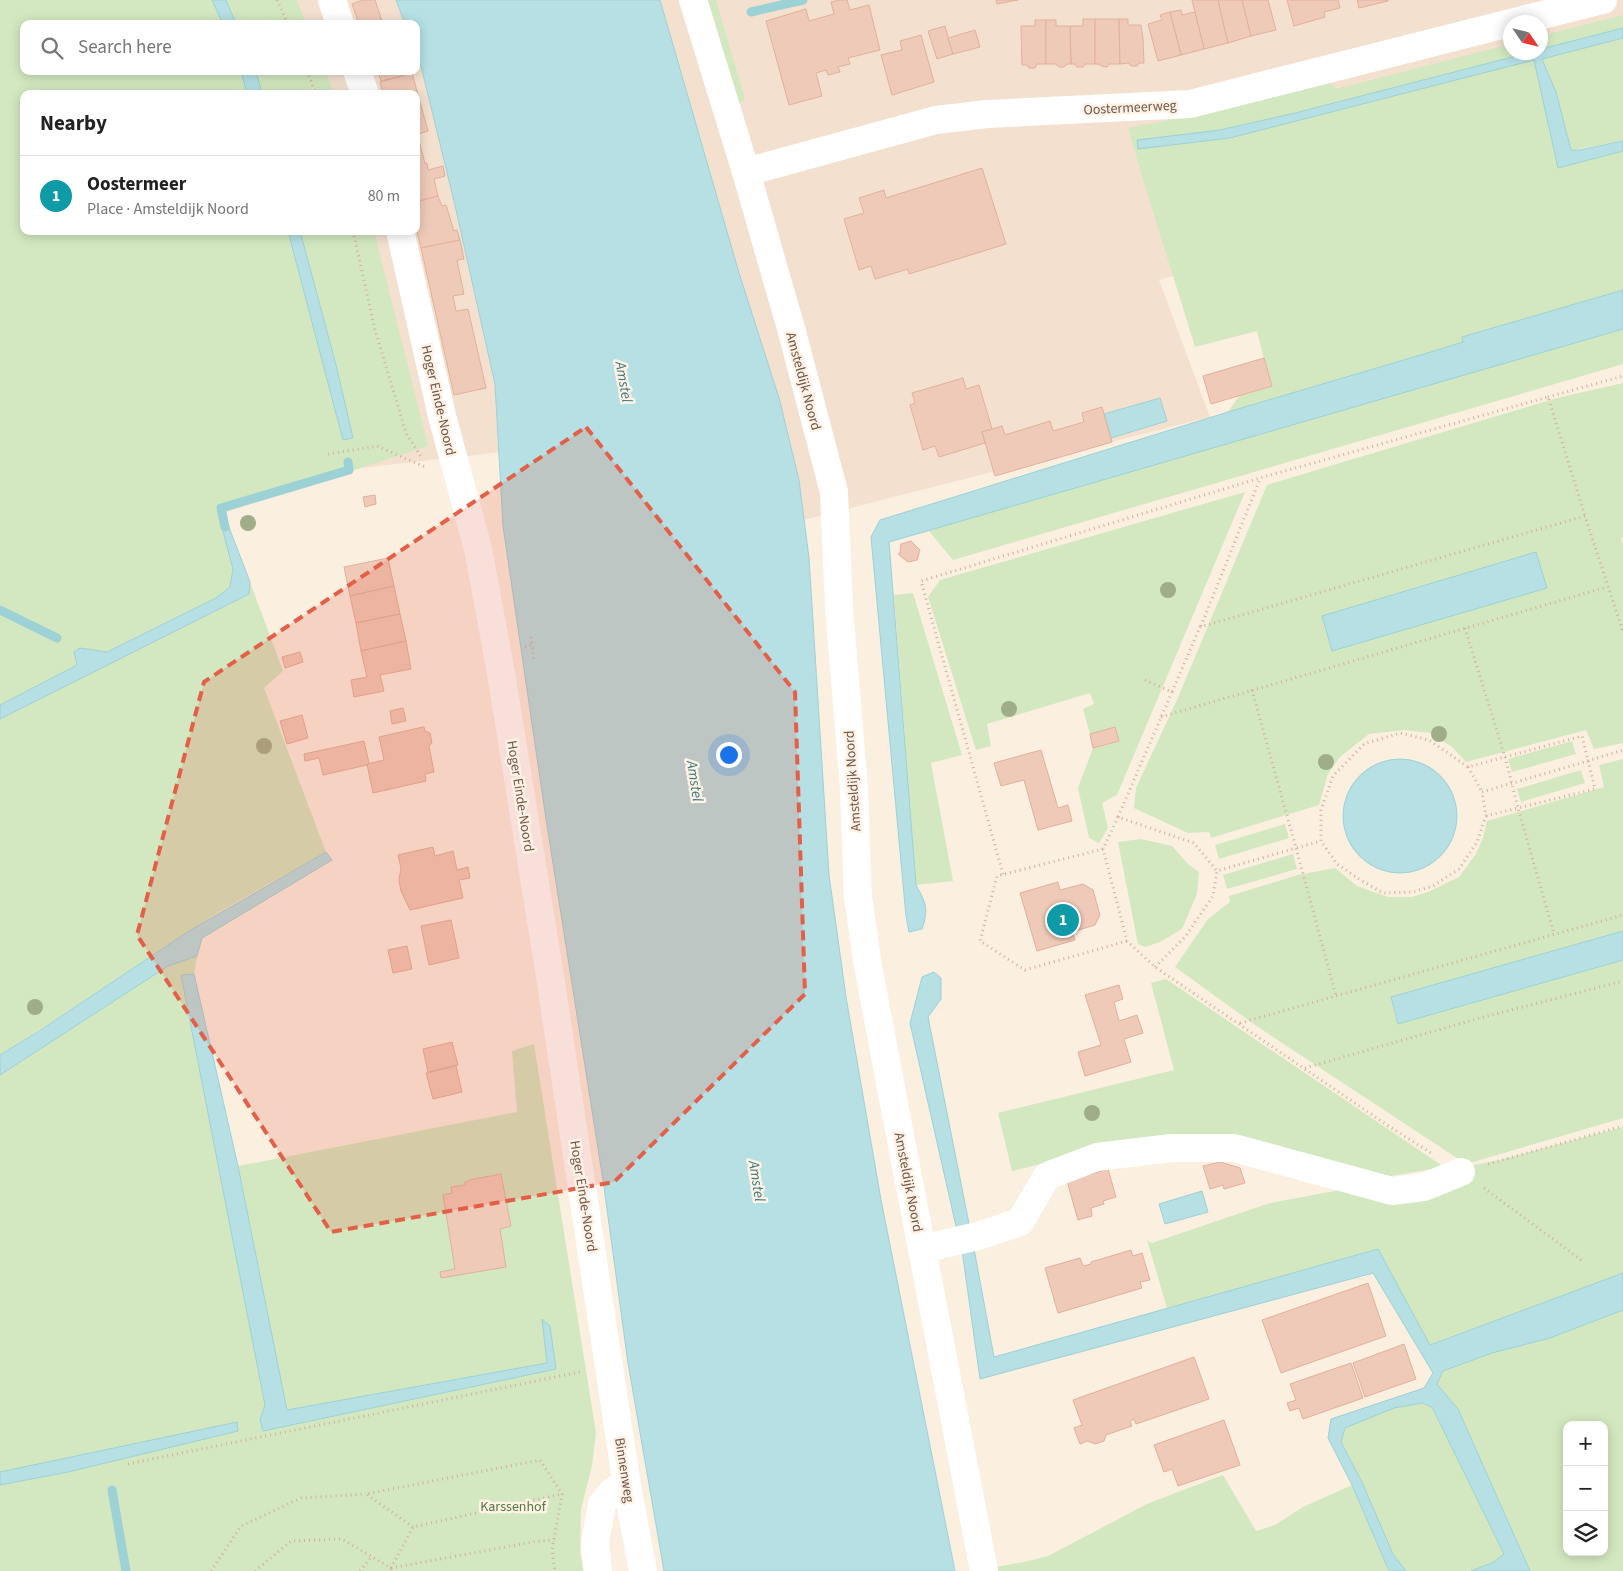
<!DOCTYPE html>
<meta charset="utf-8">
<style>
:root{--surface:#fff;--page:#f2f2f2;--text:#222;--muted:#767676;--line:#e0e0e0;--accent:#0f766e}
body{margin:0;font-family:"Source Sans 3",sans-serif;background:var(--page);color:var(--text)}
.controls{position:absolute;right:15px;bottom:15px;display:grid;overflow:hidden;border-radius:10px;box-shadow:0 2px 12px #0003}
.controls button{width:45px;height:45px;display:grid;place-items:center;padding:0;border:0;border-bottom:1px solid var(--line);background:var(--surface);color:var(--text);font:25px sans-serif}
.compass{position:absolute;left:1503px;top:15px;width:45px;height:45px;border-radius:50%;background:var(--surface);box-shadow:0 2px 12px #0003;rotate:125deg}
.you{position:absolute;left:728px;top:754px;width:18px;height:18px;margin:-12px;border:4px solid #fff;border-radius:50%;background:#1a73e8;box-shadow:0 0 0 8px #1a73e833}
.badge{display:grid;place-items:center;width:32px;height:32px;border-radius:50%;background:var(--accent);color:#fff;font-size:16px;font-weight:700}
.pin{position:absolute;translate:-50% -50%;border:2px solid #fff;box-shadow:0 1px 5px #0006}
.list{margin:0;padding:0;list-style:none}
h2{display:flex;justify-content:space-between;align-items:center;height:65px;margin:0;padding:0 20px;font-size:21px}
h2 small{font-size:16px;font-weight:400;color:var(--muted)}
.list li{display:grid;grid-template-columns:32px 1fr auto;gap:15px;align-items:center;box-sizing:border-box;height:80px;padding:0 20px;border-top:1px solid var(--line)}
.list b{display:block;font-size:19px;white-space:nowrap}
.list p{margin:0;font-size:16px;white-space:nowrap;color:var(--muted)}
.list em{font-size:16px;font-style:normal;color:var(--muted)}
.icon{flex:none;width:28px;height:28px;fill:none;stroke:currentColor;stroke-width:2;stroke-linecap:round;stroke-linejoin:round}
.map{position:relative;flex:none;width:1623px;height:1571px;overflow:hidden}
.search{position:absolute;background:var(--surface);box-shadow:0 2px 12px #0003;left:20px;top:20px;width:400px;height:55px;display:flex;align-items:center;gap:12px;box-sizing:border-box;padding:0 18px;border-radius:10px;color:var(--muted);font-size:19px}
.panel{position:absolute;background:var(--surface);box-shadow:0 2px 12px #0003;left:20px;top:90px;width:400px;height:145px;border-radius:10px}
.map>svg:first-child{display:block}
.residential{fill:#f3e0cf;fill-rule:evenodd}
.green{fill:#d3e8c0;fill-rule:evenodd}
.water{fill:#b6e0e4;stroke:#9cd1d5}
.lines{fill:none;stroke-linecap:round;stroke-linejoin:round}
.stream{stroke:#9cd1d5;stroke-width:9}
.building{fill:#f0cab9;stroke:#e2b09a}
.path{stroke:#d4ae9c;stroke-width:3;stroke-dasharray:1 4;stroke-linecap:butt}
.minor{stroke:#fff;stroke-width:28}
.tree{fill:#9fad89}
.marked{fill:#e35f48;fill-opacity:0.2;stroke:#e35f48;stroke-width:4;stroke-dasharray:10 6;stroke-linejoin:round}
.labels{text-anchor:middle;stroke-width:5;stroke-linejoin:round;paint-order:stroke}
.street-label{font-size:14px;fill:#715448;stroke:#fff3e6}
.park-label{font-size:14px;fill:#547741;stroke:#fff3e6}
.water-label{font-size:15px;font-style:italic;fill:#40787e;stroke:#fff3e6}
</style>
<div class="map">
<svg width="1623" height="1571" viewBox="0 0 1623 1571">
<rect width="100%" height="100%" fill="#fbefe0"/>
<path class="residential" d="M226,0H1623V39L1341,229L1159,280L1210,417L736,537L554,446L361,468L336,365L300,231H416V94H262L256,71H416V24H236ZM1510,22H1540V52H1510Z"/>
<g class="green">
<polygon points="0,0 212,0 223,24 24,24 24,71 241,71 247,94 24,94 24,231 288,231 343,439 353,438 336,365 300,231 374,231 428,446 223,513 227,522 221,525 233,569 230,587 216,598 107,652 80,648 77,665 0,705"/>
<polygon points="226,0 297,0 306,24 236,24"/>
<polygon points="708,0 716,0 745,99 738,105"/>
<polygon points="1623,15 1623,28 1541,49 1540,36"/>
<polygon points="1623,38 1623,141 1571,150 1556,92 1542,58"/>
<path d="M1510,44V52L1528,53L1295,113L1220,130L1137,140L1138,148L1230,138L1534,60L1558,168L1623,151V290L1462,337L1463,342L1434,351L1228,412L1264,359L1257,331L1195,347C1173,274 1149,202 1128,128L1190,116L1329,82L1336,89Z"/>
<polygon points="256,71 325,71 334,94 262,94"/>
<polygon points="1623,329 1623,364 953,560 928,530"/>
<polygon points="1623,383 1623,537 1621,538 1623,545 1623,743 1594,749 1586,730 1466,762 1452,747 1430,733 1404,730 1369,734 1340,757 1328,774 1319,805 1211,838 1209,832 1188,833 1134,808 1136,788 1177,700 1267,485 1557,398"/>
<polygon points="1245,492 1117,795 1102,803 1108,828 1099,843 1089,838 1078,788 1093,748 1119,741 1115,727 1090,734 1083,709 1094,704 1090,693 987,724 991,746 976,750 928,597 940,580"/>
<path d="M250,582L283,671L264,688L326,852C280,878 232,903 188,932C125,973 64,1015 0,1055V719L248,594Z"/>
<polygon points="913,593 962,755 931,763 953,881 916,885 894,595"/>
<polygon points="1572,741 1576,754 1512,772 1508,759"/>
<polygon points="1623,759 1623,931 1391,998 1398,1024 1623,960 1623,1118 1466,1164 1258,1027 1175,967 1208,919 1230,902 1229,896 1298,875 1335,868 1357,886 1373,892 1388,897 1412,897 1428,892 1459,877 1476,854 1483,838 1487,821 1604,787 1599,765"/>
<polygon points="1581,770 1585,783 1521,802 1517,789"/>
<polygon points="1285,824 1289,838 1219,859 1215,845"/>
<polygon points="1141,839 1172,846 1188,864 1199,872 1197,894 1182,929 1160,942 1145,947 1138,944 1118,842"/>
<polygon points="1293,854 1297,869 1227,889 1223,875"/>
<polygon points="197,956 194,974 181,976 265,1405 260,1420 263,1431 556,1369 542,1320 548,1363 287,1411 238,1166 517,1112 512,1051 534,1044 596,1433 592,1466 581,1509 580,1551 583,1571 0,1571 0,1485 68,1472 237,1431 75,1457 0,1472 0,1075 168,966"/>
<polygon points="1166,979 1444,1167 1379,1178 1110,1147 1012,1171 998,1113 1174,1070 1151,983"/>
<polygon points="1623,1127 1623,1273 1429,1345 1378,1249 1167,1308 1147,1240 1152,1243 1270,1203 1500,1160"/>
<path d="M1623,1310V1571H1530L1458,1409L1437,1384L1443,1371L1492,1353L1550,1338ZM1567,1425H1604V1552H1567Z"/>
<polygon points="1422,1403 1432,1407 1504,1554 1494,1562 1471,1571 1406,1571 1393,1554 1362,1482 1341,1442 1345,1428 1394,1408"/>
<polygon points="1223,1475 1256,1531 1275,1525 1303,1507 1352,1485 1386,1564 1390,1571 997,1571 996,1567 1024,1562 1048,1556 1149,1503"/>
</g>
<g class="water">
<polygon points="212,0 226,0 236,24 223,24"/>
<polygon points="396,0 660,0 739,273 779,398 799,480 809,558 829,875 846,997 881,1200 955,1571 664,1571 628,1363 603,1180 546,819 503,526 495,384 454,201 421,66 416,54 416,24 405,24"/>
<polygon points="1623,28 1623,38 1542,59 1556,92 1571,150 1579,150 1623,141 1623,151 1558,168 1534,60 1230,138 1138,149 1137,140 1220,130 1295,113 1528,53 1540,52 1541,49"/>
<polygon points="241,71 256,71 262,94 247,94"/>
<polygon points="288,231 300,231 336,365 353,438 343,440"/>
<path d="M1623,290V329L889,542L916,885C926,903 929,909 922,929L909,932L906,916L871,537L880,520L1228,412L1434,351L1463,342L1462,337Z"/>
<polygon points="1160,398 1167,421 1111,438 1104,414"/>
<polygon points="227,522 250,582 249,594 0,719 0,705 77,665 74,652 80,648 107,652 216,598 230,587 233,569 221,524"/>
<polygon points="1536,552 1547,588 1332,651 1322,616"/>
<circle cx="1400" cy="816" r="57"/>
<polygon points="326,852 332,860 202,938 197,956 168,966 0,1075 0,1055 39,1031 189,931"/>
<polygon points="1623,931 1623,960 1398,1024 1391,997"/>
<polygon points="934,972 941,978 941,999 928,1017 975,1254 994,1357 1378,1249 1430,1345 1623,1273 1623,1310 1550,1338 1492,1353 1443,1371 1437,1384 1458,1409 1530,1571 1471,1571 1494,1562 1504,1554 1432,1407 1422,1403 1394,1408 1345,1428 1341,1442 1362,1482 1393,1554 1406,1571 1390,1571 1386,1564 1352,1485 1328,1438 1331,1419 1424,1388 1433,1373 1373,1273 980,1379 963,1257 910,1023 922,977"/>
<polygon points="194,974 238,1166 287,1410 547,1363 542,1319 550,1326 556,1369 263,1431 260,1420 265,1405 181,975"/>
<polygon points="1202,1191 1208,1212 1165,1224 1159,1204"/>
<polygon points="237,1422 238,1431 68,1472 0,1485 0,1472"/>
</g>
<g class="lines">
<g class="stream">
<polyline points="751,12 803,0"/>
<polyline points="225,527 221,508 349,470 348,462"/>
<polyline points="0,610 57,638"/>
<polyline points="112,1490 126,1571"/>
</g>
</g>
<g class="building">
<polygon points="363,0 375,0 383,24 359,24 352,4"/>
<polygon points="839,0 847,0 850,10 869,5 880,50 848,58 850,64 838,67 840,72 828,75 826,70 816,73 822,96 789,105 766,21 806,9 809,21 834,14 831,2"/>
<polygon points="996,0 1018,0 997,4"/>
<polygon points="1192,0 1218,0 1228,43 1204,49"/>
<polygon points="1218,0 1242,0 1251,36 1228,43"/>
<polygon points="1242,0 1268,0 1276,30 1251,36"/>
<polygon points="1287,0 1338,0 1340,8 1324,12 1325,17 1294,26"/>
<polygon points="1357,0 1388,0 1388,1 1359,8"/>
<polygon points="1181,10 1182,15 1195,12 1204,49 1181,55 1170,12"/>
<polygon points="1170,12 1181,55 1158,61 1148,24 1162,20 1160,15"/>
<polygon points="1083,19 1095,19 1095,64 1085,64 1083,67 1077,67 1075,64 1071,64 1070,26 1083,26"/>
<polygon points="1095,19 1119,19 1120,64 1109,64 1107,67 1101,66 1099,64 1095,64"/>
<polygon points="1119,19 1128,19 1128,25 1141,25 1143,38 1144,63 1139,63 1137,66 1131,66 1128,63 1120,64"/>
<polygon points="1035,20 1046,20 1046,64 1037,64 1035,68 1029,68 1027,65 1022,65 1021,26 1035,26"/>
<polygon points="1046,20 1056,20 1056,26 1070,26 1071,64 1067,64 1064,67 1059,67 1056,64 1046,64"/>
<polygon points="945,26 953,54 937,59 928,31"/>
<polygon points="975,30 980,47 953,54 948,38"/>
<polygon points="921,35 934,82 892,95 881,55 902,50 900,41"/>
<polygon points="378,71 405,71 406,75 381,81"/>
<polygon points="412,73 428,131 416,135 416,94 383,94 380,82"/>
<polygon points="418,136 425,164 427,163 428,170 443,166 445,176 434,179 438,196 419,201 416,190 416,137"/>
<polygon points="982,168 1006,244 909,274 908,269 875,279 871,266 859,270 844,219 864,213 859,198 884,190 886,198"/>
<polygon points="438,196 442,206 446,205 454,231 457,230 460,240 421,248 416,228 416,202"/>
<polygon points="460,240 464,259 457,260 464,294 453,296 456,311 468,309 486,388 454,395 421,248"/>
<polygon points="1264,358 1272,386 1211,404 1203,376"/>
<polygon points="963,378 966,389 979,385 992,429 982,432 985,443 939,457 935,446 923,450 910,405 915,403 912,393"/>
<polygon points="1102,407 1112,442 995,476 982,432 1002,426 1005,435 1050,421 1053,431 1084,422 1082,413"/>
<polygon points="375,495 376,504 365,507 363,497"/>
<polygon points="911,541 920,550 917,560 908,562 899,555 899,553 900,553 901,544"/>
<polygon points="388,558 394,586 350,596 344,567"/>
<polygon points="394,586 400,614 356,623 350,596"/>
<polygon points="400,614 406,641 361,651 356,623"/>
<polygon points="406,641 411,669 380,675 384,691 354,697 351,680 367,677 361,651"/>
<polygon points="300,652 303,662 285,668 282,657"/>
<polygon points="403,708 406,721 392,724 390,711"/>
<polygon points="302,715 308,738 287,744 280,721"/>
<polygon points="423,727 424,727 425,731 430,733 432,743 429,746 434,772 425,774 426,781 373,793 367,764 384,760 379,737"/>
<polygon points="1115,727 1119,741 1093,748 1090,734"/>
<polygon points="364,741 369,763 367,765 323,775 319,758 305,761 304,754"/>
<polygon points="1041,750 1058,808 1068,805 1072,821 1038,830 1024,780 1001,786 994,763"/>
<polygon points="433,847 435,856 453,851 457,870 468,867 470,878 459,880 463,898 410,910 401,891 399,880 401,868 398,855"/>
<polygon points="1058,882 1060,890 1083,884 1093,890 1100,915 1095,925 1072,932 1075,940 1037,951 1020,893"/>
<polygon points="451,920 459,958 429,965 421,926"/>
<polygon points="407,946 412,969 393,973 388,950"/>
<polygon points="1119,985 1123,999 1114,1002 1119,1021 1137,1015 1143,1033 1124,1039 1131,1062 1085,1076 1078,1052 1101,1045 1085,995"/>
<polygon points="452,1042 458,1065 428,1072 423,1049"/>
<polygon points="456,1066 462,1092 433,1099 426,1073"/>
<polygon points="1220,1162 1240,1168 1245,1183 1224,1189 1223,1185 1210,1189 1203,1166"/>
<polygon points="1108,1169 1116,1197 1103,1201 1104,1204 1091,1208 1092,1216 1078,1220 1067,1181"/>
<polygon points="501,1174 511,1226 500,1229 506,1267 441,1278 440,1272 455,1269 443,1195 452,1193 451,1187 465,1185 465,1182 469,1181 469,1180"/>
<polygon points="1131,1250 1133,1256 1142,1253 1150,1280 1140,1282 1142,1288 1058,1313 1045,1268 1080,1258 1083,1266 1091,1264 1091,1262"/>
<polygon points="1368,1283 1386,1336 1281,1373 1262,1320"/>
<polygon points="1404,1344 1416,1379 1365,1397 1353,1363"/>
<polygon points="1194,1357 1209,1399 1136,1424 1134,1419 1130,1421 1132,1426 1106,1435 1104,1441 1095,1444 1087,1441 1080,1444 1074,1428 1082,1425 1073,1400"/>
<polygon points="1351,1363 1363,1398 1303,1419 1299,1408 1290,1411 1287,1403 1296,1400 1290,1384"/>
<polygon points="1224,1420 1240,1465 1178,1486 1172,1469 1164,1472 1154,1445"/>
</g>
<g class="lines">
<g class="path">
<polyline points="277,0 288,24"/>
<polyline points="307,71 316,94"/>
<polyline points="353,231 375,330 406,433 421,457"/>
<polyline points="1548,397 1623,376"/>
<polyline points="328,454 377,446 425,467"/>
<polyline points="1201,626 1260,479"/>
<path d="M1465,628L1505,757L1518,808L1595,789L1582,736L1468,767L1429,740L1400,733L1364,744L1333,776L1321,810V841L1337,864L1359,879L1383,893L1413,892L1433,886L1459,869L1477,842L1486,816L1482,792C1529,778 1576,765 1623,750"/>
<polyline points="531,637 532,645"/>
<polyline points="525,647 532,645 534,661"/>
<polyline points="1145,680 1172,692 1200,627 1585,516 1623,632"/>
<polyline points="1252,690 1296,848 1321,841"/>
<polyline points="1172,692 1118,817 1194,843 1217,871"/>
<polyline points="1161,717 1607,587"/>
<polyline points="1468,767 1482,792"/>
<polyline points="1486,816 1518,808 1554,934"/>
<polyline points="1118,817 1103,849 1127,941 1155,967 1390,1127 1431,1153"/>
<polyline points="1103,849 997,876 980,941 1025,970 1127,941"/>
<polyline points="1003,874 921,581 1260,478 1548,397 1585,516"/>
<polyline points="1155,967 1185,937 1213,896 1217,871 1296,848 1336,996"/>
<polyline points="1240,1023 1623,915"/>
<polyline points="1305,1068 1480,1018 1623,981"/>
<polyline points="1488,1164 1623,1126"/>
<polyline points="1484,1188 1584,1262"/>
<polyline points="128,1464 580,1372"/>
<polyline points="413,1527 366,1494 540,1460 562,1494 552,1550 555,1571"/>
<polyline points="391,1568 413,1527 562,1494"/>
<polyline points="391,1568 538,1541 554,1540"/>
<polyline points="211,1571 241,1526 301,1498 366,1494"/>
<polyline points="255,1571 291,1541 342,1539 391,1568 392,1571"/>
<polyline points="360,1571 371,1557"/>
</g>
<g class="minor">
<polyline points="332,0 340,24"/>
<polyline points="693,0 746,172 792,332 834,492 839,608 854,789 858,897 868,966 895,1109 984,1571"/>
<polyline points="1514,22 1603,0"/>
<polyline points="357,71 365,94"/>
<polyline points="746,172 936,120 987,114 1190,104 1510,23"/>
<polyline points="400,231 442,416 478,549 500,667 549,970 627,1486 643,1571"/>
<polyline points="922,1249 978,1236 1020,1222 1047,1176 1097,1157 1171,1148 1234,1148 1392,1191 1424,1187 1461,1172"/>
<polyline points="598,1571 595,1543 602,1504 614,1490 627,1486"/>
</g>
</g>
<g class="tree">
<circle cx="248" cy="523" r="8"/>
<circle cx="1168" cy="590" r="8"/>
<circle cx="1009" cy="709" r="8"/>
<circle cx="1439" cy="734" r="8"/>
<circle cx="264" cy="746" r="8"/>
<circle cx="1326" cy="762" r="8"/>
<circle cx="35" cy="1007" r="8"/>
<circle cx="1092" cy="1113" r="8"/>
</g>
<path class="marked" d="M586,427L795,692L805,994L614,1182L331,1232L137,935L204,682Z"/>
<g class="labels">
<g class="street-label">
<text transform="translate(1130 107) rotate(-3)" y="5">Oostermeerweg</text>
<text transform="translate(804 381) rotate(75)" y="5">Amsteldijk Noord</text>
<text transform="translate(439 400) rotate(77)" y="5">Hoger Einde-Noord</text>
<text transform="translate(852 781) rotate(-94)" y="5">Amsteldijk Noord</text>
<text transform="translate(521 796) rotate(81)" y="5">Hoger Einde-Noord</text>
<text transform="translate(909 1182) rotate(79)" y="5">Amsteldijk Noord</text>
<text transform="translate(584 1196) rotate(81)" y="5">Hoger Einde-Noord</text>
<text transform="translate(625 1470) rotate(81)" y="5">Binnenweg</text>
</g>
<g class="park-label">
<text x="513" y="1511">Karssenhof</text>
</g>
<g class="water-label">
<text transform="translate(624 382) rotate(80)" y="5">Amstel</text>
<text transform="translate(695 781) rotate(81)" y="5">Amstel</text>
<text transform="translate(757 1181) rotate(81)" y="5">Amstel</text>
</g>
</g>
</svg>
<div class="controls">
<button>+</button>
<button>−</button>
<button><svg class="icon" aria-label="layers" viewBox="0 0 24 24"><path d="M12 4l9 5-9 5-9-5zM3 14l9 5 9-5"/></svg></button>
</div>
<svg class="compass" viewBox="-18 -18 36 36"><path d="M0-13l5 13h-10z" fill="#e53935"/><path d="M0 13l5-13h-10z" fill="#767676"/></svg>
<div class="you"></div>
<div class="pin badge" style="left:1063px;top:920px;background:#0f9aa8">1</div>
<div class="search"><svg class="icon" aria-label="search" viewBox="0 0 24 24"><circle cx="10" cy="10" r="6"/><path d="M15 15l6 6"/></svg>Search here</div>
<section class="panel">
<h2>Nearby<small></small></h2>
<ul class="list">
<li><span class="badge" style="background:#0f9aa8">1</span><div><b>Oostermeer</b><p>Place · Amsteldijk Noord</p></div><em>80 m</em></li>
</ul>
</section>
</div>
